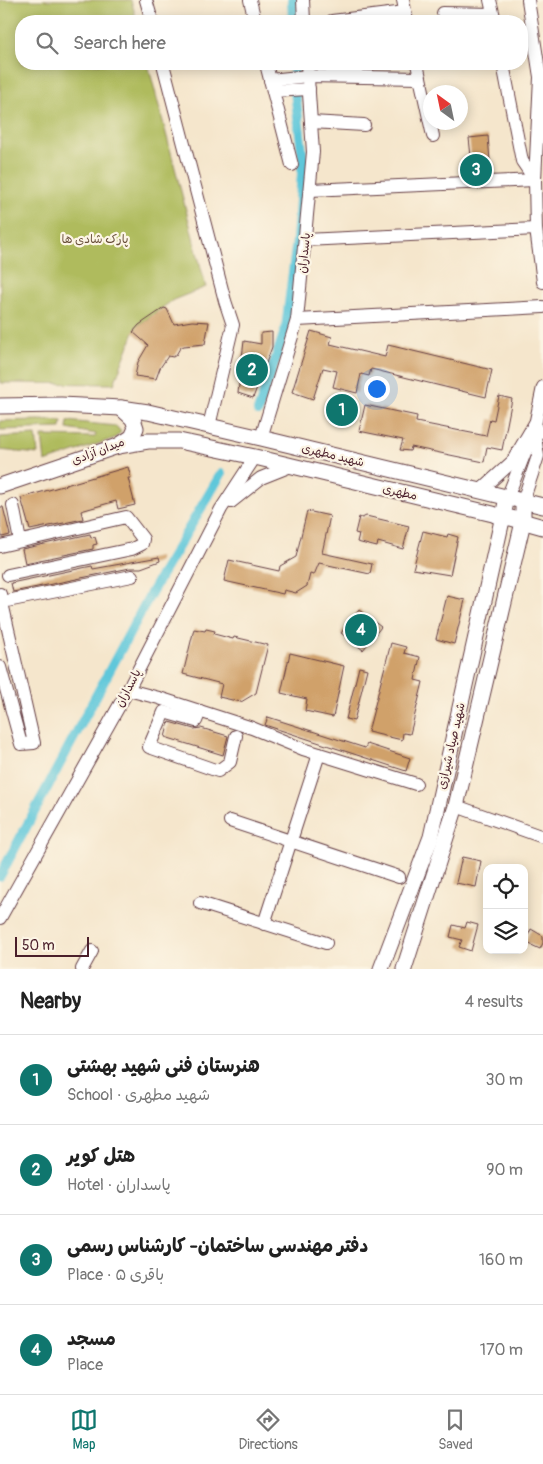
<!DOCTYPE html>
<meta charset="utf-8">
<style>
:root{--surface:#fff;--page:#f2f2f2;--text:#222;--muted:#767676;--line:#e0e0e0;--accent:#0f766e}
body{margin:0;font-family:Pangolin,"Playpen Sans Arabic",sans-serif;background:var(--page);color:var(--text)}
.controls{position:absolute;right:15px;bottom:15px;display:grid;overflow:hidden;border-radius:10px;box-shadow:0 2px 12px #0003}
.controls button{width:45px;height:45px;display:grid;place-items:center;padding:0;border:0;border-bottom:1px solid var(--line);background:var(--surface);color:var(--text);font:25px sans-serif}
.compass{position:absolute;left:423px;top:85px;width:45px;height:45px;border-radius:50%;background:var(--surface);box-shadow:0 2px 12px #0003;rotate:327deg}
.scale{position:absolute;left:15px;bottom:12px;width:74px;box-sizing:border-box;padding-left:5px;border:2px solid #4a1f2b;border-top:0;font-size:14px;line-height:18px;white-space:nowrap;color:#4a1f2b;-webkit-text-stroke:4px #fcf5e5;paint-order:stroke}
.you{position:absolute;left:376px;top:388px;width:18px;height:18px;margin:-12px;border:4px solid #fff;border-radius:50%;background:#1a73e8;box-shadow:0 0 0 8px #1a73e833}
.badge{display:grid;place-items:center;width:32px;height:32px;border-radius:50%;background:var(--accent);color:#fff;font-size:16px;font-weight:700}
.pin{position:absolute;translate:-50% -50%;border:2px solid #fff;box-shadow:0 1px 5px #0006}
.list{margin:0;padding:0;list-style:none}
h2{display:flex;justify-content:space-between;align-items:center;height:65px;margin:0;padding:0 20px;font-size:21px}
h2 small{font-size:16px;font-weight:400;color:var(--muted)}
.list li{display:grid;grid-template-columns:32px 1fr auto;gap:15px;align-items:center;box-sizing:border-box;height:90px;padding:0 20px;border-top:1px solid var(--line)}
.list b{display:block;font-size:19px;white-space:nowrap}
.list p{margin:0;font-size:16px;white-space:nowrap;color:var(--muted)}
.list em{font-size:16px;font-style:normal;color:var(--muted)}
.icon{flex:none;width:28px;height:28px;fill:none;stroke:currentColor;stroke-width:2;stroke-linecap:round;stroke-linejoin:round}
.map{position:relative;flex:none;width:543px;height:969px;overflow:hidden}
.search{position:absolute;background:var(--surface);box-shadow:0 2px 12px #0003;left:15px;right:15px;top:15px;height:55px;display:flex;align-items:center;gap:12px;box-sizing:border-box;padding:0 18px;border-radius:20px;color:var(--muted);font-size:19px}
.sheet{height:425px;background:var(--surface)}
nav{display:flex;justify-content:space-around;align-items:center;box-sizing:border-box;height:70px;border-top:1px solid var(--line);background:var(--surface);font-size:14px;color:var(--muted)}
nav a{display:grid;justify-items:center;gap:2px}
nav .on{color:var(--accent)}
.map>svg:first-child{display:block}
.green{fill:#afbb5d;stroke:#7c6d44}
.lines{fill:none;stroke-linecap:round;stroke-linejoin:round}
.canal{stroke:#5ec7da;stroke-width:10}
.building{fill:#d0a16a}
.minor-casing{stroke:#643d43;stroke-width:14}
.major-casing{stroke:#643d43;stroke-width:17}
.minor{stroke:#fff;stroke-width:12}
.major{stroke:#fff;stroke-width:15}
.labels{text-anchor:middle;stroke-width:4.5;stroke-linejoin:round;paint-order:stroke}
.park-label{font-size:12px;fill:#684e3a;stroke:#fcf5e5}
.street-label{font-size:12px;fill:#4a1f2b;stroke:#fcf5e5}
</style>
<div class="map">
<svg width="543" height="969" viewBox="0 0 543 969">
<rect width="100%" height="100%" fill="#fcf5e5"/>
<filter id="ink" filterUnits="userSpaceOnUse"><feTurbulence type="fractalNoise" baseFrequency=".02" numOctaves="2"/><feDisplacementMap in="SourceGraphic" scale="10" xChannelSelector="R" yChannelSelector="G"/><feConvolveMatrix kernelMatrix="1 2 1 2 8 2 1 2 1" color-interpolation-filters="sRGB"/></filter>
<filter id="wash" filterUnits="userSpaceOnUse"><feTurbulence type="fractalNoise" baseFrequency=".0096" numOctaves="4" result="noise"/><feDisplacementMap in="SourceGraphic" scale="20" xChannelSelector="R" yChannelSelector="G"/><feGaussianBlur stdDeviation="1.12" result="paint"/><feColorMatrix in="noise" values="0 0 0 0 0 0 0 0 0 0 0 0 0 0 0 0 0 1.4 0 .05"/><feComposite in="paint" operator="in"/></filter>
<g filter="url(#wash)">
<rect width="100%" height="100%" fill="#f5e6cc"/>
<g class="green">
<polygon points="0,0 131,0 137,21 21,21 21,64 148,64 206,287 173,300 136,327 114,384 0,383"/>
<polygon points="39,420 62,421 61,428 0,430 0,421"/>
<polygon points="68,421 116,426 121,432 115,438 45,462 42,436 95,437 96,434 67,429"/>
<polygon points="36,435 38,454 0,450 0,437"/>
</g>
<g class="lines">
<g class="canal">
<polyline points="292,0 293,21"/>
<polyline points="294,64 294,72"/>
<polyline points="258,411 286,328 297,241 303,160 294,83"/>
<polyline points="0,876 152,591 221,474"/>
</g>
</g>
<g id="blocks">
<g class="building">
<polygon points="488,136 491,174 473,175 469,138"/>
<polygon points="164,308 167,309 174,324 192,321 209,322 205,344 184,346 180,348 176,355 173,357 168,356 160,368 156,379 135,376 138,362 148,345 133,332 139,325"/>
<polygon points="311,331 332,337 330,344 385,357 388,345 492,370 486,397 371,369 369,376 361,374 357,393 333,387 337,371 323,368 313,399 292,392"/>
<polygon points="272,332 272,347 253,398 238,393 244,341 261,344 261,333"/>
<polygon points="499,396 512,399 502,450 487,447 484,462 411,447 410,451 400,450 403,440 359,431 365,405 417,416 416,422 486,436 490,419 494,420"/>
<polygon points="128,467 131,478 128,478 135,505 118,509 116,501 81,511 83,519 30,530 21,498"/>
<polygon points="0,507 3,507 10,535 2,537 0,528"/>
<polygon points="307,511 330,516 322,553 372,564 370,574 319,563 314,575 310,574 307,586 296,593 284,590 283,594 224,581 229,560 279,571 280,566 296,557"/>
<polygon points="366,516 409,526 403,549 378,542 377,547 357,542 359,534 355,533 359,517 362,518"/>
<polygon points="423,531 447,537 448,534 458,537 450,575 413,569"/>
<polygon points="90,534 91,538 95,537 97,544 93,545 93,549 25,563 22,549"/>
<polygon points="159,557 160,561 141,568 130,568 13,592 11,583 92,566 93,569"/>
<polygon points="447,596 465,600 454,644 436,639"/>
<polygon points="359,610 381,627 363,650 341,633"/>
<polygon points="194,629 205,631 206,629 215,631 214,634 233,639 234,637 268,645 256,693 241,702 219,697 222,684 183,674"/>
<polygon points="391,643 406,647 404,653 420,657 415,680 423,682 410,734 403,733 402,740 368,732"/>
<polygon points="290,653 344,666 333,717 305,711 307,699 281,693"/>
<polygon points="359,667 367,669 354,721 346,719"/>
<polygon points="268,717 365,748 367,744 410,758 406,771 274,728 265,725"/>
<polygon points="169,722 194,729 201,728 228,736 223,755 165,737"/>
<polygon points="462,857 481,861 476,887 456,883"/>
<polygon points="467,922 478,925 471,951 459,947 462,940 450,937 453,925 465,928"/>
<polygon points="531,929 543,936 543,943 540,949 525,942"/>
</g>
</g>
</g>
<g filter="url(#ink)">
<use href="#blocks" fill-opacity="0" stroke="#643d43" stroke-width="1"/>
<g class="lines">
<defs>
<g id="minor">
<polyline points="146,0 152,21"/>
<polyline points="250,0 255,21"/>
<polyline points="303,0 304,21"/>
<polyline points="403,0 407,21"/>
<polyline points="490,0 495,21"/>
<polyline points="528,0 540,77 535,180 536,229 543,282"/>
<polyline points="443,13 493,14"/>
<polyline points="332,21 405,12"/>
<polyline points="163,64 225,301 233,325 209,426"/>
<polyline points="266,64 292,165"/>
<polyline points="417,64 433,136"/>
<polyline points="503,64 522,161 535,180"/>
<polyline points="270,80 308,76 420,78"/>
<polyline points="273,91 309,89"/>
<polyline points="311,122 364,125"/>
<polyline points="310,190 535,180"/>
<polyline points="305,240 536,229"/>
<polyline points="297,320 543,307"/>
<polyline points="261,438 297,320 313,152 307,64"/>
<polyline points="480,491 512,462 535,423"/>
<polyline points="507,498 534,430 543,432"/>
<polyline points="523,501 538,456 534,430 543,387"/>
<polyline points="231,502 261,478 291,466"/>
<polyline points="13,505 20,541"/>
<polyline points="0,546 126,517 143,539 142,544 132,549 8,575"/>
<polyline points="0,594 34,743 21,744 0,667"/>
<polyline points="2,602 132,576"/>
<polyline points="128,690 159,698 252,728 303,749 416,784"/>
<polyline points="200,711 196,721 164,712 149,747 218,771 230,762 236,736"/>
<polyline points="456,806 543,837"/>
<polyline points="230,821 399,877"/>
<polyline points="200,903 326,943"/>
<polyline points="0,918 128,690 221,509 255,457"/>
<polyline points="264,924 319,754"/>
<polyline points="82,969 92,951"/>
</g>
<g id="major">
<polyline points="0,406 61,405 121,408 148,412 261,438 543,506"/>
<polyline points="118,446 148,441 179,441 255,457 493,514 502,518 511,518 543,527"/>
<polyline points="0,486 118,446 132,437 136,428 133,419 121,408"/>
<polyline points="381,969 431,837 507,498"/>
<polyline points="404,969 456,806 523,522 523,501"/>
</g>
</defs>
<use href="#minor" class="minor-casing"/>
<use href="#major" class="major-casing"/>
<use href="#minor" class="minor"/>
<use href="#major" class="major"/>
</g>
</g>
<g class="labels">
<g class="park-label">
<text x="95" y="243">پارک شادی ها</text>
</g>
<g class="street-label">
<text transform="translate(304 253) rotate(-84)" y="4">پاسداران</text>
<text transform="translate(98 451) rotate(-21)" y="4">میدان آزادی</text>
<text transform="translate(333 455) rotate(14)" y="4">شهید مطهری</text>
<text transform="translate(400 492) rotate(13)" y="4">مطهری</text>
<text transform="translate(128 688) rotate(-62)" y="4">پاسداران</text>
<text transform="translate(451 746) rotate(-77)" y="4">شهید صیاد شیرازی</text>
</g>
</g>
</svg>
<div class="controls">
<button><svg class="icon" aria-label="locate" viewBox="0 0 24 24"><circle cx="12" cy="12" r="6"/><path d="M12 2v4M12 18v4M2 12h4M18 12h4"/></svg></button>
<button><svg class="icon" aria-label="layers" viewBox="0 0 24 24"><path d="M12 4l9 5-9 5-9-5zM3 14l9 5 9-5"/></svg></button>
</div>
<svg class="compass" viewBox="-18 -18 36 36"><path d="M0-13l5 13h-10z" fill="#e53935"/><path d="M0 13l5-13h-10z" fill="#767676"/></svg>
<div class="scale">50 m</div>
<div class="you"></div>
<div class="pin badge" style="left:342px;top:410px">1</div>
<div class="pin badge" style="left:252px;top:370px">2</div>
<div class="pin badge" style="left:476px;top:170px">3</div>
<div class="pin badge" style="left:361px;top:630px">4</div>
<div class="search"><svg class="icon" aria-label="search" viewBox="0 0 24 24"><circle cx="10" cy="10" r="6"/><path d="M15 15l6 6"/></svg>Search here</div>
</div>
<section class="sheet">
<h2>Nearby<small>4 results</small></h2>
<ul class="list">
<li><span class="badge">1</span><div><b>هنرستان فنی شهید بهشتی</b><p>School · شهید مطهری</p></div><em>30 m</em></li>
<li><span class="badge">2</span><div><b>هتل کویر</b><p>Hotel · پاسداران</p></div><em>90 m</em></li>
<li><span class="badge">3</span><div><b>دفتر مهندسی ساختمان- کارشناس رسمی</b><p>Place · باقری ۵</p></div><em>160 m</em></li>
<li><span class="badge">4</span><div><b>مسجد</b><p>Place</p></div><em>170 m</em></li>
</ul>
</section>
<nav>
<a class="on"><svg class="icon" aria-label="map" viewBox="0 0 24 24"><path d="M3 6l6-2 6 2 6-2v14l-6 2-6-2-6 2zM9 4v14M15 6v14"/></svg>Map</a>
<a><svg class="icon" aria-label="directions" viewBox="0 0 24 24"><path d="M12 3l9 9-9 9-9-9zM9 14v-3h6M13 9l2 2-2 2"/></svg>Directions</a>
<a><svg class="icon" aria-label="saved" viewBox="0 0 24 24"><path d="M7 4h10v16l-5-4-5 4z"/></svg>Saved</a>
</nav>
